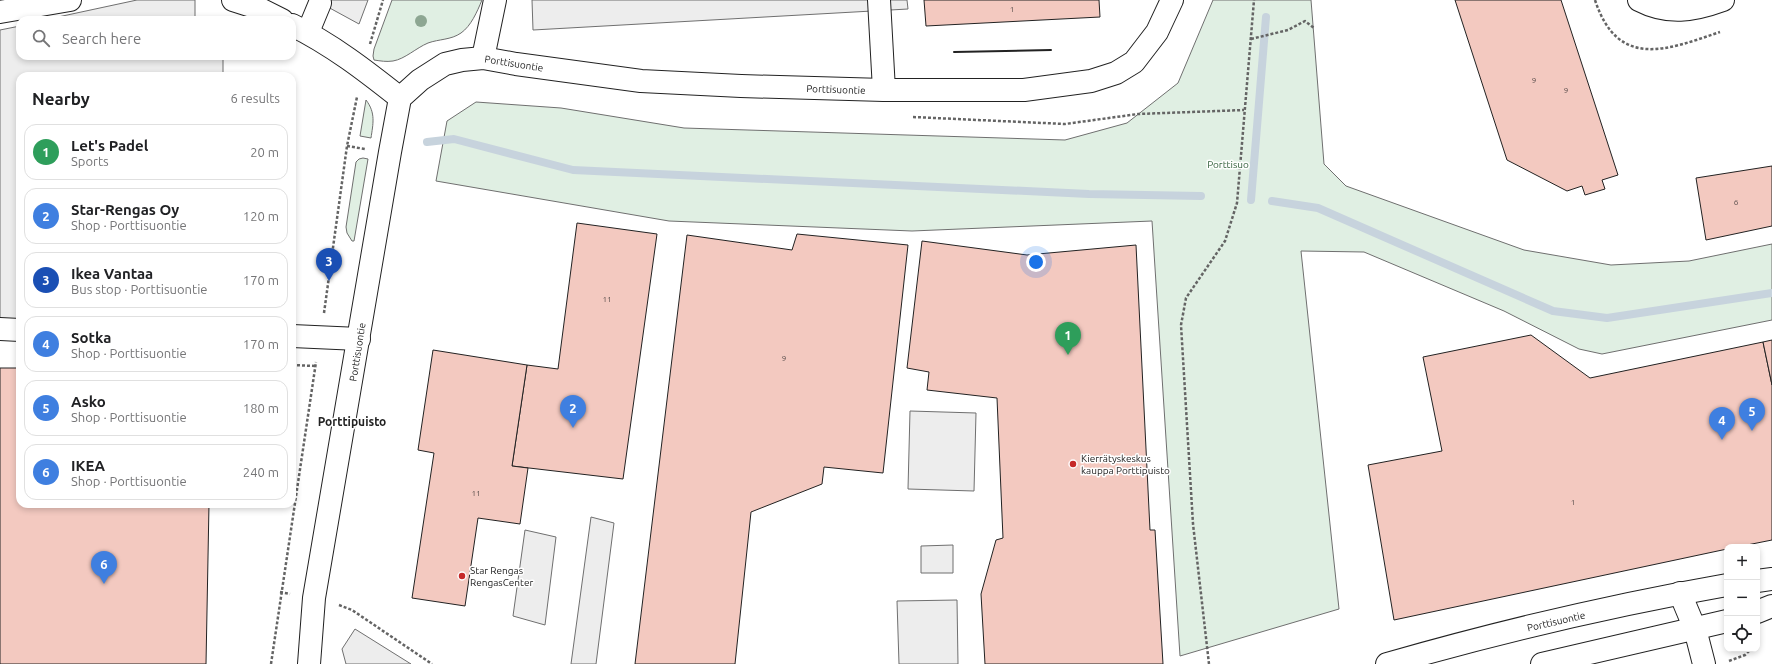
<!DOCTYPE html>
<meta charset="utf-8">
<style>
:root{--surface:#fff;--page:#f6f6f6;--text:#202124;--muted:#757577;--line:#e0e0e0;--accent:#b45309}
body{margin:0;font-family:Ubuntu,sans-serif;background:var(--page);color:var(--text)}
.controls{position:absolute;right:12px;bottom:12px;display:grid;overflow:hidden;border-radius:8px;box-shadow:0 2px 6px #0003}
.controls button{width:36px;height:36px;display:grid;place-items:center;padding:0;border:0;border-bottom:1px solid var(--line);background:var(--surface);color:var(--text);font:20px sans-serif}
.you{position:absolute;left:1036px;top:262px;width:14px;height:14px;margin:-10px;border:3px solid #fff;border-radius:50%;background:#1a73e8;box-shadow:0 0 0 6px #1a73e833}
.badge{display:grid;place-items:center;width:26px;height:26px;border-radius:50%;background:var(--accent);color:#fff;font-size:13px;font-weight:700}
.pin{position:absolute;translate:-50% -33px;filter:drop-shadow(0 1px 2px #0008)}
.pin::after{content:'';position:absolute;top:21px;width:14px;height:12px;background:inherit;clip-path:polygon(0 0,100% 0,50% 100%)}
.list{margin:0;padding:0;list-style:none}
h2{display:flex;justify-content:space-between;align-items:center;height:52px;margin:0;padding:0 16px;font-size:17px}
h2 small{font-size:13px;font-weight:400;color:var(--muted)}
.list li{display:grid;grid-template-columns:26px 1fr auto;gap:12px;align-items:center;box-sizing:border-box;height:56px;margin:0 8px 8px;padding:0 8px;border:1px solid var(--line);border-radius:12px}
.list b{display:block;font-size:15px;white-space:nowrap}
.list p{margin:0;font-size:13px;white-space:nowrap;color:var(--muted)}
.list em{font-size:13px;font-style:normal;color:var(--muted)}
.icon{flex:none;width:22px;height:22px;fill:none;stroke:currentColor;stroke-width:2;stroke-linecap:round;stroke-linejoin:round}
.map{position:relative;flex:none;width:1772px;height:664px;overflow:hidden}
.search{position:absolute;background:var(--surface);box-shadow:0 2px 6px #0003;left:16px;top:16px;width:280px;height:44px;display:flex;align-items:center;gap:10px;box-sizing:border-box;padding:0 14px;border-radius:12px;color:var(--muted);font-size:15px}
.panel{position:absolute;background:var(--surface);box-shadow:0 2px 6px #0003;left:16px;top:72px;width:280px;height:436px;border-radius:12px}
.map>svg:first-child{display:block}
.green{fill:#e0efe3;stroke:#6f6f6f}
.parking{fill:#ededed;stroke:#6f6f6f}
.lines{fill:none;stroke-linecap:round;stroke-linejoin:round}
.stream{stroke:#c7d3dd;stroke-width:8}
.building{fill:#f3c9c0;stroke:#222}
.minor-casing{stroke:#222;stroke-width:24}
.path{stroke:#646464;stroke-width:2.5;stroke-dasharray:3 2;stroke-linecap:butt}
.minor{stroke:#fff;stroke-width:22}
.wall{stroke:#222;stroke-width:2}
.tree{fill:#8da692}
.poi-dot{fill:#c62828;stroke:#fff;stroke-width:1.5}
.labels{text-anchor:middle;stroke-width:3;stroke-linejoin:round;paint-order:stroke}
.number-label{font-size:8px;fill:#564c4a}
.street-label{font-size:10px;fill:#222;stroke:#fff}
.park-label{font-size:10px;fill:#2f5e38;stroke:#fff}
.poi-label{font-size:10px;fill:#222;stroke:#fff;text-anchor:start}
.quarter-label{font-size:12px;font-weight:bold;fill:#222;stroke:#fff}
</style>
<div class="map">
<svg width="1772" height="664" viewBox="0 0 1772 664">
<rect width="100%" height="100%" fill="#fff"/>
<g class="green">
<path d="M392,0H482C477,12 471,26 461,33C451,40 439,39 428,43C416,48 405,59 393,61C386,62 381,61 374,60L373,56L374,49Z"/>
<polygon points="1213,0 1311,0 1324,164 1346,186 1524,250 1611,265 1689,261 1772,244 1772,320 1602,354 1579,349 1504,311 1364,252 1301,251 1339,609 1180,656 1152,221 912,231 669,221 436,181 447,121 476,102 561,108 684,128 1065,140 1127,123 1178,83"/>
<path d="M366,100C376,113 373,124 371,138L360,136Z"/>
<polygon points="363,158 368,159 354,241 352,241 347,233 346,227 356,162 359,159"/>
</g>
<g class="parking">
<polygon points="137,0 195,0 195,20 44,20"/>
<polygon points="315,0 368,0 359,24"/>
<polygon points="532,0 907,0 908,9 533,30"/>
<polygon points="20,26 20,56 223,56 223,76 20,76 20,320 0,320 0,30"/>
<polygon points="910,411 976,413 974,491 908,489"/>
<polygon points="591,517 614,523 596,664 571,664"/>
<polygon points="525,530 556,537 545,625 513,616"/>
<polygon points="953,545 953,573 921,573 921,546"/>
<polygon points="957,600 958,664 899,664 897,601"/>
<polygon points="355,629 411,664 346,664 342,649"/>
</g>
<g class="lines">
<g class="stream">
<polyline points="427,142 454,139 573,170 1089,194 1201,196"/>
<polyline points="1251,200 1266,17"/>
<polyline points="1272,201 1318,208 1553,311 1607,318 1772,293"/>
</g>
</g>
<g class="building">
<polygon points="924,0 1099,0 1100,17 926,26"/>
<polygon points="1455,0 1561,0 1618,175 1602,180 1605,189 1585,195 1582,186 1567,191 1507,160"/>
<polygon points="1772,166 1772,226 1706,240 1696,178"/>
<polygon points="577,223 657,234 623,479 512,466 527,365 558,369"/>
<polygon points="797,234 908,245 883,473 824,467 822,484 751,512 735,664 635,664 687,235 792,250"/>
<polygon points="922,241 1027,255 1136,245 1150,530 1155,530 1163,664 985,664 981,594 996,540 1003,538 997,398 927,390 929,372 907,368"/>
<polygon points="1531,335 1590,378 1763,342 1772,385 1772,540 1737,547 1727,547 1727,549 1394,620 1368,465 1442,451 1423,357"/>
<polygon points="1772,340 1772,385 1763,342"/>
<polygon points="433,350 527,365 512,466 528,468 520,524 478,518 465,606 412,598 434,453 418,450"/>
<polygon points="0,368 20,368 20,504 209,504 206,664 0,664"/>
</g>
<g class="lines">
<defs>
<g id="minor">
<polyline points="233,0 258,8 282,20"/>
<polyline points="879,0 884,90"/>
<path d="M1639,0C1668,15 1693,11 1723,0"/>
<polyline points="0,12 70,0"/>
<path d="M292,25C331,44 366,71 400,98"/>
<polyline points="308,32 320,3"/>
<polyline points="483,58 495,0"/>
<polyline points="0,329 20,330"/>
<polyline points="292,336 359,339"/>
<polyline points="1757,581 1772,579"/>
<polyline points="1680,593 1695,629 1704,664"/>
<polyline points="1757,612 1772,606"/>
<polyline points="309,664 314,598 390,152 400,98 420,80 445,64 462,60 483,58 516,64 641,81 741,86 884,90 1024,90 1091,81 1116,73 1134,62 1157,32 1172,0"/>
<path d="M1387,664C1499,632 1613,605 1727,585"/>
<polyline points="1542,664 1727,621"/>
</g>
</defs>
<use href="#minor" class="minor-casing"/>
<g class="path">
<path d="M1595,0C1618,70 1667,50 1720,32"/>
<polyline points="1251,39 1288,30 1305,21 1314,28"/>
<polyline points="370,44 383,0"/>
<polyline points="913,117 1065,124 1138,114 1244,110"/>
<polyline points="347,146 365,149"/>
<polyline points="324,313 347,146 357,97"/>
<polyline points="292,365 315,366"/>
<polyline points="280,592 290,594"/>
<polyline points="339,605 352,610 432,664"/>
<polyline points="1729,661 1745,655 1751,649"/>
<polyline points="271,664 316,362"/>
<polyline points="1209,664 1193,524 1181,325 1186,298 1225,241 1237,203 1254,0"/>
</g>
<use href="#minor" class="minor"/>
<polyline class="wall" points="954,52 1051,50"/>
</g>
<circle class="tree" cx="421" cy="21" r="6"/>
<g class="poi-dot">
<circle cx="1073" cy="464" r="4"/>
<circle cx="462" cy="576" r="4"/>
</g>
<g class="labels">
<g class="number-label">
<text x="1012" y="12">1</text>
<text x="1534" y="83">9</text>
<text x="1566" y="93">9</text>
<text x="1736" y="205">6</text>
<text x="607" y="302">11</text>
<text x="784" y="361">9</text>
<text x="476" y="496">11</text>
<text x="1573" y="505">1</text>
</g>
<g class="street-label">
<text transform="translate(514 63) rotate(9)" y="4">Porttisuontie</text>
<text transform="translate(836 89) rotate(2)" y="4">Porttisuontie</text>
<text transform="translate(357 352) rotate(-81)" y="4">Porttisuontie</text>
<text transform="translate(1556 621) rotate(-13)" y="4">Porttisuontie</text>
</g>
<g class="park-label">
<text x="1228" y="168">Porttisuo</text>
</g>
<g class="poi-label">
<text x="1081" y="462">Kierrätyskeskus<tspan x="1081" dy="12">kauppa Porttipuisto</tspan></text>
<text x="470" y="574">Star Rengas<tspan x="470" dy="12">RengasCenter</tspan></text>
</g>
<g class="quarter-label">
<text x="352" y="426">Porttipuisto</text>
</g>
</g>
</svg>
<div class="controls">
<button>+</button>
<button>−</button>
<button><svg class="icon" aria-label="locate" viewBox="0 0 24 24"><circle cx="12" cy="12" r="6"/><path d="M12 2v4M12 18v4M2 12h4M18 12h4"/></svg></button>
</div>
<div class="you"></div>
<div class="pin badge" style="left:1068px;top:355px;background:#2e9e5b">1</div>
<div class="pin badge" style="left:573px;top:428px;background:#3f7fe0">2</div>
<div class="pin badge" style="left:329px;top:281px;background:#1a4fb4">3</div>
<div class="pin badge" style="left:1722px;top:440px;background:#3f7fe0">4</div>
<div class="pin badge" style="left:1752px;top:431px;background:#3f7fe0">5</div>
<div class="pin badge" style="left:104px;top:584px;background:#3f7fe0">6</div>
<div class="search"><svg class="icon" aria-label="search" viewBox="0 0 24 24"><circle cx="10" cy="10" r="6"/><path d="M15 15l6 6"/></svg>Search here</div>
<section class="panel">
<h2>Nearby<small>6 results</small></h2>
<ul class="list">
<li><span class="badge" style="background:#2e9e5b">1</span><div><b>Let's Padel</b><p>Sports</p></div><em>20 m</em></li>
<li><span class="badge" style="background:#3f7fe0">2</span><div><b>Star-Rengas Oy</b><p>Shop · Porttisuontie</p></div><em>120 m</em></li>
<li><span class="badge" style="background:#1a4fb4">3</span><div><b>Ikea Vantaa</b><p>Bus stop · Porttisuontie</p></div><em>170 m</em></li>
<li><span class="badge" style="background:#3f7fe0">4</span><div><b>Sotka</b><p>Shop · Porttisuontie</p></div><em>170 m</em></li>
<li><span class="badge" style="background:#3f7fe0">5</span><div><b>Asko</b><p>Shop · Porttisuontie</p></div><em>180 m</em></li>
<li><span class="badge" style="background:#3f7fe0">6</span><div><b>IKEA</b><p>Shop · Porttisuontie</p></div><em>240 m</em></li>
</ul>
</section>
</div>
